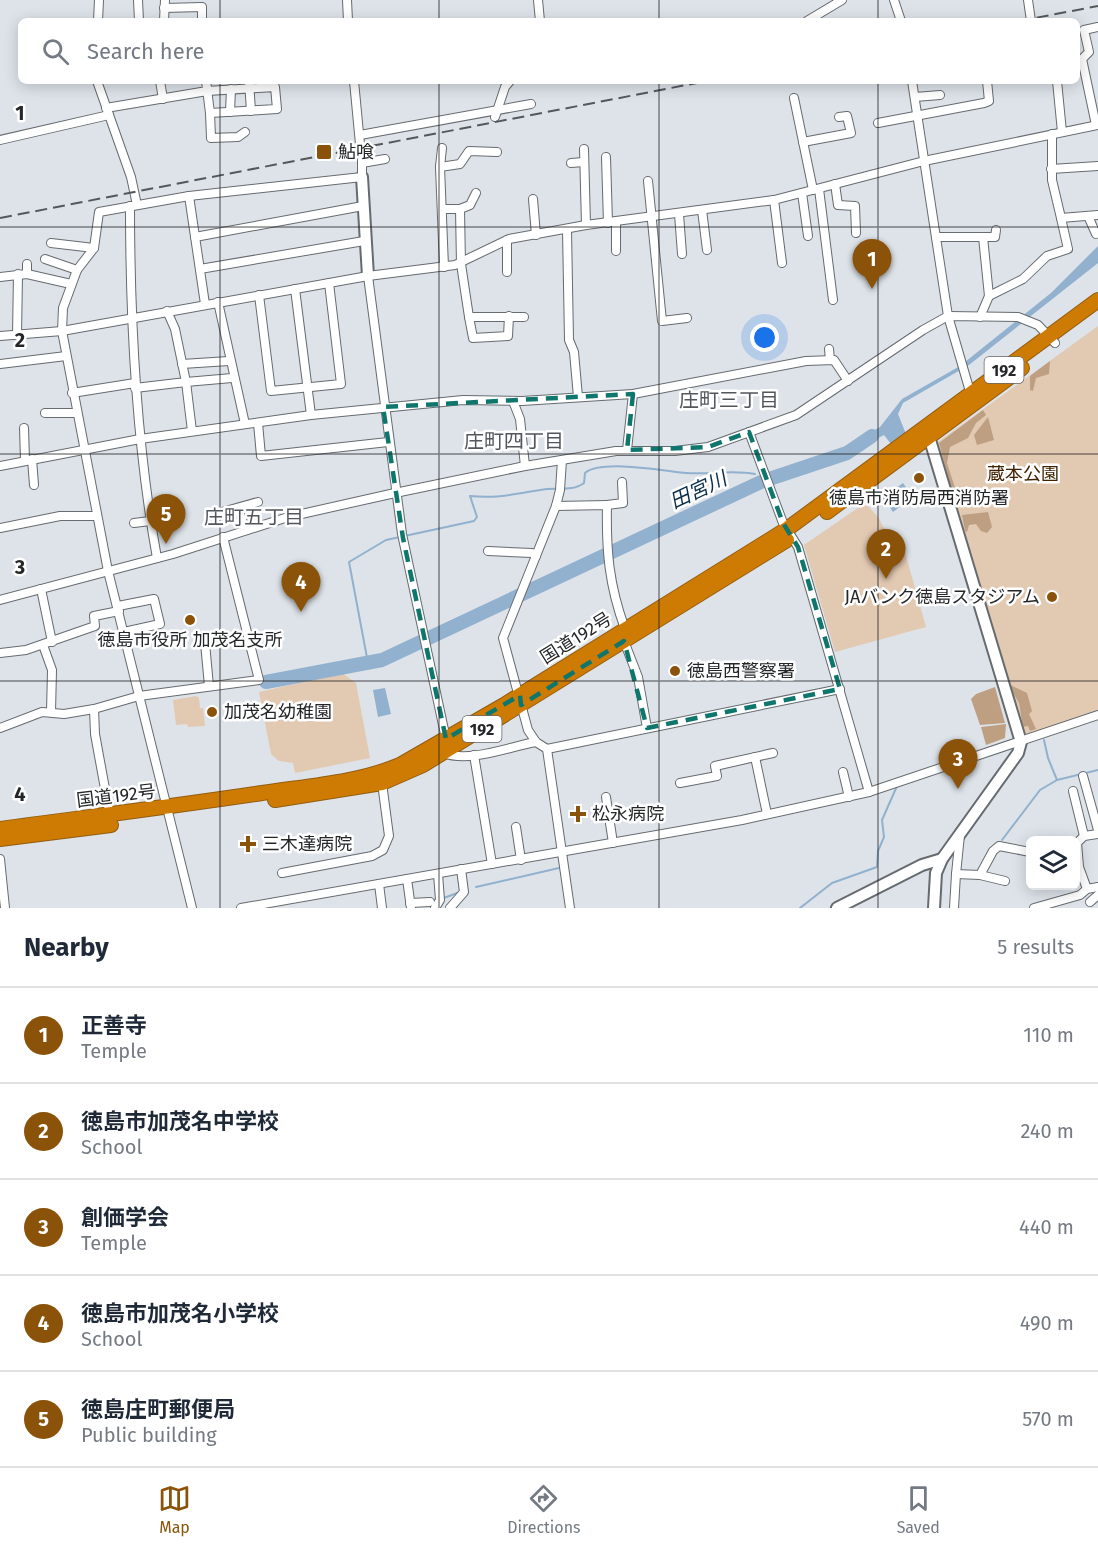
<!DOCTYPE html>
<meta charset="utf-8">
<style>
:root{--surface:#fff;--page:#f2f2f3;--text:#1f2937;--muted:#747a83;--line:#e0e1e3;--accent:#8b5309}
body{margin:0;font-family:"Fira Sans","Noto Sans JP",sans-serif;background:var(--page);color:var(--text)}
.controls{position:absolute;right:18px;bottom:18px;display:grid;overflow:hidden;border-radius:9px;box-shadow:0 3px 15px #0003}
.controls button{width:54px;height:54px;display:grid;place-items:center;padding:0;border:0;border-bottom:2px solid var(--line);background:var(--surface);color:var(--text);font:30px sans-serif}
.you{position:absolute;left:765px;top:338px;width:21px;height:21px;margin:-15px;border:4px solid #fff;border-radius:50%;background:#1a73e8;box-shadow:0 0 0 9px #1a73e833}
.badge{display:grid;place-items:center;width:39px;height:39px;border-radius:50%;background:var(--accent);color:#fff;font-size:20px;font-weight:700}
.pin{position:absolute;translate:-50% -50px;filter:drop-shadow(0 2px 3px #0008)}
.pin::after{content:'';position:absolute;top:32px;width:21px;height:18px;background:inherit;clip-path:polygon(0 0,100% 0,50% 100%)}
.list{margin:0;padding:0;list-style:none}
h2{display:flex;justify-content:space-between;align-items:center;height:78px;margin:0;padding:0 24px;font-size:26px}
h2 small{font-size:20px;font-weight:400;color:var(--muted)}
.list li{display:grid;grid-template-columns:39px 1fr auto;gap:18px;align-items:center;box-sizing:border-box;height:96px;padding:0 24px;border-top:2px solid var(--line)}
.list b{display:block;font-size:22px;white-space:nowrap}
.list p{margin:0;font-size:20px;white-space:nowrap;color:var(--muted)}
.list em{font-size:20px;font-style:normal;color:var(--muted)}
.icon{flex:none;width:33px;height:33px;fill:none;stroke:currentColor;stroke-width:2;stroke-linecap:round;stroke-linejoin:round}
.map{position:relative;flex:none;width:1098px;height:908px;overflow:hidden}
.search{position:absolute;background:var(--surface);box-shadow:0 3px 15px #0003;left:18px;right:18px;top:18px;height:66px;display:flex;align-items:center;gap:15px;box-sizing:border-box;padding:0 21px;border-radius:9px;color:var(--muted);font-size:22px}
.sheet{height:558px;background:var(--surface)}
nav{display:flex;justify-content:space-around;align-items:center;box-sizing:border-box;height:84px;border-top:2px solid var(--line);background:var(--surface);font-size:16px;color:var(--muted)}
nav a{display:grid;justify-items:center;gap:3px}
nav .on{color:var(--accent)}
.map>svg:first-child{display:block}
.green{fill:#e2c9b2}
.forest{fill:#be9f82}
.water{fill:#91b1ce}
.lines{fill:none;stroke-linecap:round;stroke-linejoin:round}
.stream{stroke:#91b1ce;stroke-width:2}
.river{stroke:#91b1ce;stroke-width:14}
.street-casing{stroke:#666b6f;stroke-width:10}
.secondary-casing{stroke:#666b6f;stroke-width:14}
.highway-casing{stroke:#925d10;stroke-width:16}
.street{stroke:#fff;stroke-width:8}
.secondary{stroke:#fff;stroke-width:10}
.highway{stroke:#ce7b03;stroke-width:14}
.rail{stroke:#55585b;stroke-width:2;stroke-dasharray:12 6;stroke-linecap:butt}
.marked{fill:none;stroke:#0f766e;stroke-width:4.5;stroke-dasharray:12 8;stroke-linejoin:round}
.grid{fill:none;stroke:#242628;stroke-width:1.5;stroke-opacity:0.55}
.poi-dot{fill:#8b5309;stroke:#fff;stroke-width:2}
.labels{text-anchor:middle;stroke-width:5;stroke-linejoin:round;paint-order:stroke}
.shield{fill:#fff;stroke:#666768;stroke-width:1.5}
.shield-label{font-size:16px;font-weight:bold;fill:#242628}
.poi-label{font-size:18px;fill:#242628;stroke:#fff;text-anchor:start}
.park-label{font-size:18px;fill:#402100;stroke:#fff}
.street-label{font-size:18px;fill:#242628;stroke:#fff}
.neighbourhood-label{font-size:20px;fill:#52575c;stroke:#fff}
.water-label{font-size:20px;font-style:italic;fill:#082e4b;stroke:#fff}
.grid-label{font-size:20px;text-anchor:middle;font-weight:bold;fill:#242628;stroke:#fff;stroke-width:5;stroke-linejoin:round;paint-order:stroke}
</style>
<div class="map">
<svg width="1098" height="908" viewBox="0 0 1098 908">
<rect width="100%" height="100%" fill="#dde3e9"/>
<g class="green">
<polygon points="1098,326 1098,710 1026,736 937,447 938,442"/>
<polygon points="865,503 879,518 883,527 901,538 926,627 835,652 804,545"/>
<polygon points="342,673 356,683 370,758 295,773 293,763 279,761 271,754 259,692"/>
<polygon points="196,696 199,698 200,708 203,708 205,726 188,727 187,724 176,725 173,700"/>
</g>
<g class="forest">
<polygon points="1050,361 1049,374 1036,378 1033,391 1030,390 1030,376"/>
<polygon points="983,410 986,415 976,423 968,438 950,447 947,463 956,491 952,493 939,443"/>
<polygon points="988,417 994,440 977,445 974,435"/>
<polygon points="988,512 992,527 987,533 981,531 976,524 969,525 967,532 965,531 962,515"/>
<polygon points="1008,684 1027,693 1032,711 1029,714 1036,729 1030,731 1028,726 1023,727 1019,703"/>
<polygon points="995,687 1005,723 980,725 971,699 976,694"/>
<polygon points="1006,724 1005,738 986,745 981,727"/>
</g>
<g class="water">
<polygon points="1098,246 1098,263 969,365 903,403 898,414 906,434 891,444 884,435 859,448 856,441 880,427 902,399 960,366 1051,293"/>
<polygon points="903,483 913,497 893,512 883,498"/>
<polygon points="385,688 391,714 378,717 373,690"/>
</g>
<g class="lines">
<g class="stream">
<polyline points="760,478 763,481"/>
<path d="M368,663L349,562L386,540L474,521L477,517L470,496C499,499 519,493 547,489C559,488 574,491 584,483L585,473C601,459 665,471 686,473C709,475 732,469 755,474"/>
<polyline points="1044,740 1048,758 1057,780 1098,770"/>
<polyline points="1002,840 1040,790 1057,780"/>
<polyline points="476,887 559,868"/>
<polyline points="441,899 460,892"/>
<polyline points="800,908 832,883 877,867 878,851 884,837 882,820 897,786"/>
</g>
<polyline class="river" points="266,682 382,660 763,481 847,453 872,436"/>
<defs>
<g id="street">
<polyline points="138,0 139,21"/>
<polyline points="347,0 348,21"/>
<polyline points="538,0 540,21"/>
<polyline points="894,0 901,21"/>
<polyline points="1028,0 1031,21"/>
<polyline points="164,8 202,7 202,21"/>
<polyline points="98,21 99,0"/>
<polyline points="164,21 165,0"/>
<polyline points="807,21 842,0"/>
<polyline points="97,81 131,177 137,205"/>
<polyline points="160,81 163,99"/>
<polyline points="249,81 251,111"/>
<polyline points="354,81 360,144"/>
<polyline points="912,81 948,316 971,395"/>
<polyline points="1057,81 1062,132"/>
<polyline points="915,97 940,95"/>
<polyline points="794,98 813,190"/>
<polyline points="106,108 207,91 275,87 277,109 210,113 206,81"/>
<polyline points="230,112 231,89"/>
<polyline points="210,113 211,138 238,137 245,132"/>
<polyline points="495,117 505,87 510,81"/>
<polyline points="878,123 984,103 989,101 987,81"/>
<polyline points="1096,125 1082,59 1089,52 1084,30 1098,27"/>
<polyline points="1052,134 1052,180 1061,218 1098,215"/>
<polyline points="360,135 531,104"/>
<polyline points="0,140 109,115"/>
<polyline points="803,142 851,133 847,116 839,117"/>
<polyline points="584,149 586,225"/>
<polyline points="606,157 608,223"/>
<polyline points="362,163 385,159"/>
<polyline points="571,163 584,162"/>
<polyline points="440,167 442,148"/>
<polyline points="1051,169 1098,166"/>
<polyline points="648,181 662,321 687,318"/>
<polyline points="835,184 838,205 855,206 856,233"/>
<polyline points="819,189 833,300"/>
<polyline points="476,193 470,205 460,209 461,264 469,317 524,317"/>
<polyline points="802,193 808,236"/>
<polyline points="189,196 205,304"/>
<polyline points="533,199 536,235"/>
<polyline points="774,200 782,263"/>
<path d="M130,206C130,324 136,442 157,558"/>
<polyline points="442,209 460,209"/>
<polyline points="702,210 707,250"/>
<polyline points="679,214 682,254"/>
<polyline points="1088,216 1096,234"/>
<polyline points="567,230 569,340 574,352 578,397"/>
<polyline points="195,237 363,206"/>
<polyline points="936,237 995,237 996,230"/>
<polyline points="983,237 989,296"/>
<polyline points="507,240 507,272"/>
<polyline points="51,243 94,248"/>
<polyline points="616,251 616,223"/>
<polyline points="45,259 77,270"/>
<polyline points="444,267 440,167 460,164 469,151 497,152"/>
<polyline points="200,269 364,241"/>
<polyline points="27,274 27,264"/>
<polyline points="368,276 402,534 446,739"/>
<polyline points="0,277 27,274 71,284"/>
<polyline points="295,289 311,415"/>
<polyline points="259,295 271,391 341,384 329,283"/>
<polyline points="218,302 245,424"/>
<polyline points="469,317 473,338 508,336 509,316"/>
<polyline points="980,317 989,296 1023,279 1047,256 1068,249 1061,218"/>
<polyline points="17,335 18,274"/>
<polyline points="0,336 62,331 368,276 455,265 509,239 586,225 774,200 924,161 1098,125"/>
<polyline points="829,349 830,360"/>
<polyline points="0,364 66,356"/>
<polyline points="182,364 229,361"/>
<polyline points="135,388 186,382 175,329 167,311"/>
<polyline points="72,393 135,383"/>
<polyline points="513,401 520,419 525,466"/>
<polyline points="45,413 76,413"/>
<polyline points="258,423 261,456 388,442"/>
<polyline points="24,428 25,460"/>
<polyline points="192,431 186,382 232,378"/>
<polyline points="749,432 783,523 798,547 869,792 1098,715"/>
<polyline points="627,450 633,394"/>
<polyline points="32,459 34,485"/>
<polyline points="562,460 560,490 556,506 503,638 528,730 536,742 547,749 570,908"/>
<polyline points="0,466 140,439 311,415 463,400 522,401 633,394 806,361 834,360 848,381"/>
<polyline points="607,505 623,503 622,482"/>
<path d="M556,506L607,505C606,551 609,585 625,629"/>
<polyline points="238,509 246,530"/>
<polyline points="222,512 258,502"/>
<polyline points="134,523 150,521"/>
<polyline points="0,528 60,516 97,516"/>
<polyline points="488,551 532,553 536,556"/>
<polyline points="41,589 52,642"/>
<polyline points="0,600 173,554 288,517 395,493 525,466 616,451 675,451 708,447 796,415 923,330 948,316 1018,317 1038,325 1055,343"/>
<polyline points="118,606 154,599 160,624 124,632"/>
<polyline points="624,641 638,677 647,728"/>
<polyline points="205,643 209,686"/>
<polyline points="43,645 52,670 51,712"/>
<polyline points="0,653 26,650 95,626 94,616 119,611"/>
<polyline points="94,709 95,734 110,816"/>
<polyline points="0,728 42,712 64,714 94,709 139,696 259,680 223,537"/>
<polyline points="547,749 840,689"/>
<path d="M443,753C470,763 508,747 536,742"/>
<polyline points="474,755 492,864"/>
<polyline points="755,757 767,814"/>
<polyline points="843,772 849,797"/>
<polyline points="1083,776 1098,830"/>
<polyline points="680,783 717,776 715,766 773,753"/>
<polyline points="1073,791 1084,836"/>
<polyline points="606,797 613,843"/>
<polyline points="516,827 521,860"/>
<polyline points="960,835 956,874 980,875 993,851 999,846 1030,852"/>
<polyline points="0,859 5,908"/>
<polyline points="282,873 372,856 383,850 389,836 382,783"/>
<polyline points="980,875 1005,881"/>
<polyline points="407,879 411,908"/>
<polyline points="379,884 382,908"/>
<polyline points="1087,889 1079,867 1077,843 1084,836 1098,834"/>
<polyline points="1090,902 1098,895"/>
<polyline points="410,903 430,902"/>
<polyline points="192,908 108,571 62,331 63,308 77,270 94,248 99,212 189,196 362,177 362,152"/>
<polyline points="241,908 742,820 869,792"/>
<polyline points="435,908 440,900 438,874"/>
<polyline points="450,908 464,892 461,869"/>
<polyline points="954,908 956,874"/>
<polyline points="1034,908 1080,895 1087,889 1098,887"/>
</g>
<g id="secondary">
<polyline points="362,177 368,276"/>
<polyline points="927,430 1021,742 1018,753 942,859 936,873 934,908"/>
<polyline points="837,908 922,865 942,859"/>
</g>
<g id="highway">
<polyline points="827,512 1022,368"/>
<polyline points="275,800 382,783 423,765 787,540"/>
<path d="M0,829C88,817 175,806 262,793C308,786 357,783 400,765L504,705L787,529L1098,300"/>
<polyline points="0,839 111,825"/>
</g>
</defs>
<use href="#street" class="street-casing"/>
<use href="#secondary" class="secondary-casing"/>
<use href="#highway" class="highway-casing"/>
<use href="#street" class="street"/>
<use href="#secondary" class="secondary"/>
<use href="#highway" class="highway"/>
<g class="rail">
<polyline points="1019,21 1098,6"/>
<polyline points="0,218 707,81"/>
</g>
</g>
<path class="marked" d="M633,394L627,450L708,447L749,432L783,523L798,547L840,689L647,728L624,641L521,705L520,695L446,739L403,538L383,407Z"/>
<path class="grid" d="M220,0V21M439,0V21M659,0V21M878,0V21M220,81V908M439,81V908M659,81V908M878,81V908M0,227H1098M0,454H1098M0,681H1098"/>
<g class="poi-dot">
<rect x="316" y="144" width="16" height="16" rx="3"/>
<circle cx="919" cy="478" r="6"/>
<circle cx="1052" cy="597" r="6"/>
<circle cx="190" cy="620" r="6"/>
<circle cx="675" cy="671" r="6"/>
<circle cx="212" cy="712" r="6"/>
<path d="M575 805h6v6h6v6h-6v6h-6v-6h-6v-6h6z"/>
<path d="M245 835h6v6h6v6h-6v6h-6v-6h-6v-6h6z"/>
</g>
<g class="labels">
<g class="shield">
<rect x="984.5" y="357" width="39" height="26" rx="4.5"/>
<rect x="462.5" y="716" width="39" height="26" rx="4.5"/>
</g>
<g class="shield-label">
<text x="1004" y="376">192</text>
<text x="482" y="735">192</text>
</g>
<g class="poi-label">
<text x="338" y="158">鮎喰</text>
<text x="919" y="504" text-anchor="middle">徳島市消防局西消防署</text>
<text x="1040" y="603" text-anchor="end">JAバンク徳島スタジアム</text>
<text x="190" y="646" text-anchor="middle">徳島市役所 加茂名支所</text>
<text x="687" y="677">徳島西警察署</text>
<text x="224" y="718">加茂名幼稚園</text>
<text x="592" y="820">松永病院</text>
<text x="262" y="850">三木達病院</text>
</g>
<g class="park-label">
<text x="1023" y="480">蔵本公園</text>
</g>
<g class="street-label">
<text transform="translate(576 638) rotate(-32)" y="6">国道192号</text>
<text transform="translate(116 796) rotate(-7)" y="6">国道192号</text>
</g>
<g class="neighbourhood-label">
<text x="729" y="407">庄町三丁目</text>
<text x="514" y="448">庄町四丁目</text>
<text x="254" y="524">庄町五丁目</text>
</g>
<g class="water-label">
<text transform="translate(698 490) rotate(-25)" y="7">田宮川</text>
</g>
</g>
<g class="grid-label">
<text x="20" y="120">1</text>
<text x="20" y="347">2</text>
<text x="20" y="574">3</text>
<text x="20" y="801">4</text>
</g>
</svg>
<div class="controls">
<button><svg class="icon" aria-label="layers" viewBox="0 0 24 24"><path d="M12 4l9 5-9 5-9-5zM3 14l9 5 9-5"/></svg></button>
</div>
<div class="you"></div>
<div class="pin badge" style="left:872px;top:289px">1</div>
<div class="pin badge" style="left:886px;top:579px">2</div>
<div class="pin badge" style="left:958px;top:789px">3</div>
<div class="pin badge" style="left:301px;top:612px">4</div>
<div class="pin badge" style="left:166px;top:544px">5</div>
<div class="search"><svg class="icon" aria-label="search" viewBox="0 0 24 24"><circle cx="10" cy="10" r="6"/><path d="M15 15l6 6"/></svg>Search here</div>
</div>
<section class="sheet">
<h2>Nearby<small>5 results</small></h2>
<ul class="list">
<li><span class="badge">1</span><div><b>正善寺</b><p>Temple</p></div><em>110 m</em></li>
<li><span class="badge">2</span><div><b>徳島市加茂名中学校</b><p>School</p></div><em>240 m</em></li>
<li><span class="badge">3</span><div><b>創価学会</b><p>Temple</p></div><em>440 m</em></li>
<li><span class="badge">4</span><div><b>徳島市加茂名小学校</b><p>School</p></div><em>490 m</em></li>
<li><span class="badge">5</span><div><b>徳島庄町郵便局</b><p>Public building</p></div><em>570 m</em></li>
</ul>
</section>
<nav>
<a class="on"><svg class="icon" aria-label="map" viewBox="0 0 24 24"><path d="M3 6l6-2 6 2 6-2v14l-6 2-6-2-6 2zM9 4v14M15 6v14"/></svg>Map</a>
<a><svg class="icon" aria-label="directions" viewBox="0 0 24 24"><path d="M12 3l9 9-9 9-9-9zM9 14v-3h6M13 9l2 2-2 2"/></svg>Directions</a>
<a><svg class="icon" aria-label="saved" viewBox="0 0 24 24"><path d="M7 4h10v16l-5-4-5 4z"/></svg>Saved</a>
</nav>
